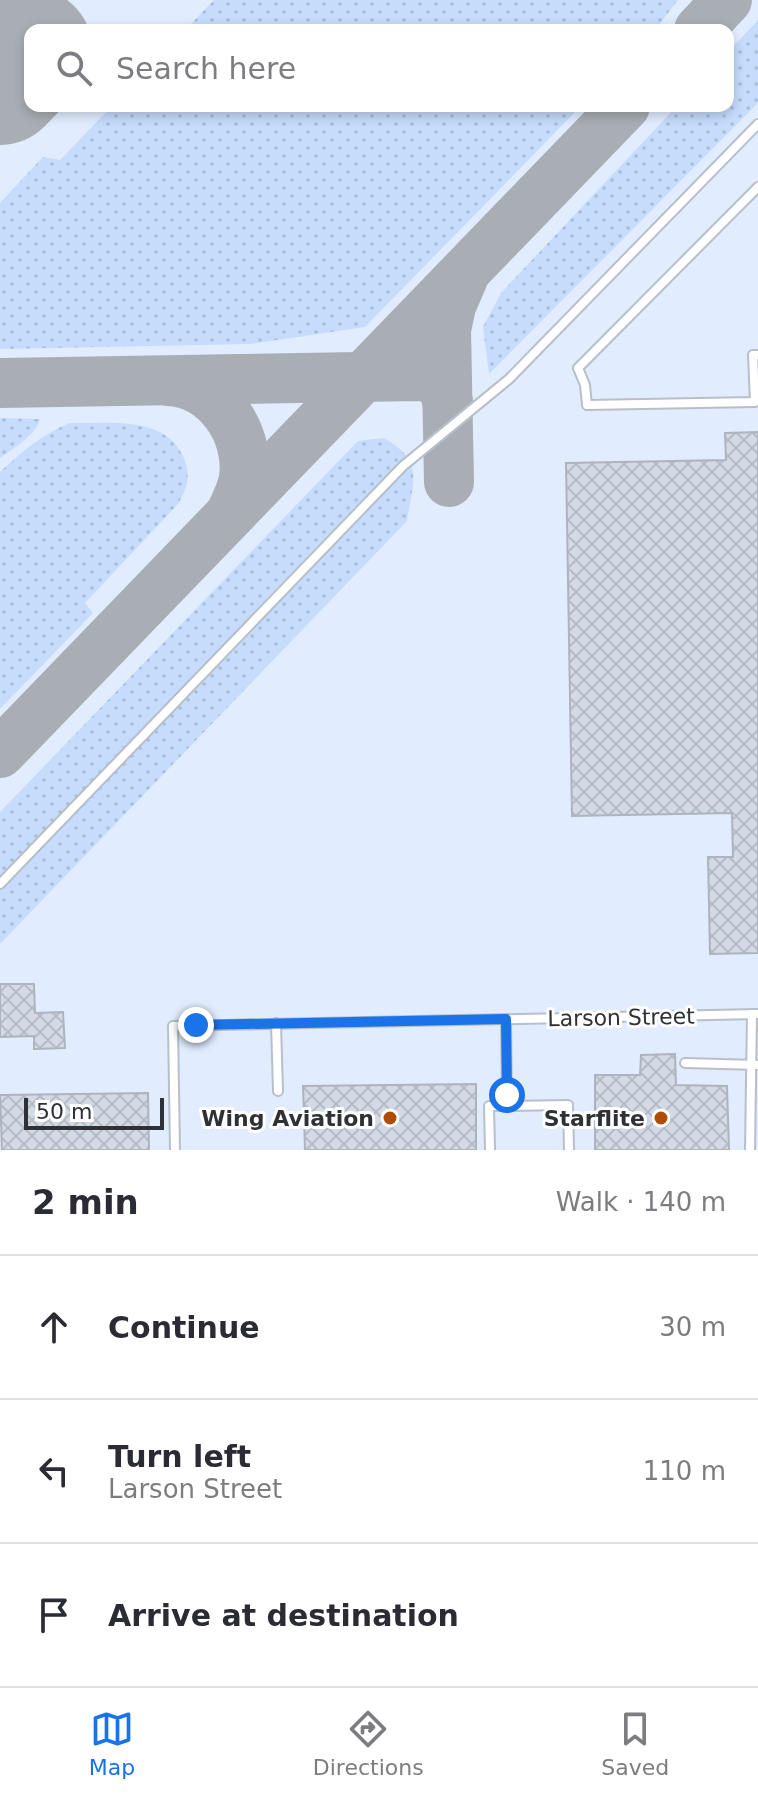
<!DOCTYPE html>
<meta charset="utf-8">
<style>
:root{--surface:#fff;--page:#f7f7f7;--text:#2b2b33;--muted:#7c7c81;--line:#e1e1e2;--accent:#1a73e8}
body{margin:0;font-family:"DejaVu Sans",sans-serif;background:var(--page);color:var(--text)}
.scale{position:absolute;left:24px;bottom:20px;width:140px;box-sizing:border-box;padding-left:8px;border:4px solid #2e3135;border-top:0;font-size:22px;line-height:28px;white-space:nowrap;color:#2e3135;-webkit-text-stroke:6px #fff;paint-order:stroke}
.stop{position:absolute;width:24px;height:24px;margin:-18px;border:6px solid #1a73e8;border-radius:50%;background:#fff}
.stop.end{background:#1a73e8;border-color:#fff;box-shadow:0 2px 8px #0008}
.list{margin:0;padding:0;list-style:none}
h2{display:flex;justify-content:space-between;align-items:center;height:104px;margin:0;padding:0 32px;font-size:34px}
h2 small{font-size:26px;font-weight:400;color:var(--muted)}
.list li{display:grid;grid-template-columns:52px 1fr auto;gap:24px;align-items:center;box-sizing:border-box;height:144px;padding:0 32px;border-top:2px solid var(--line)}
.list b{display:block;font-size:30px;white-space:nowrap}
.list p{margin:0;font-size:26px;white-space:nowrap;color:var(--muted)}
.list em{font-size:26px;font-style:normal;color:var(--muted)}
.icon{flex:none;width:44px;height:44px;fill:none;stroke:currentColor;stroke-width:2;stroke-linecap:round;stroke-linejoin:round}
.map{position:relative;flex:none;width:758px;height:1150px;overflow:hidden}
.search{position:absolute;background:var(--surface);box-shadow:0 4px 12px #0003;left:24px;right:24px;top:24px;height:88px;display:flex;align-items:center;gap:20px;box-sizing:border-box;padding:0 28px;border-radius:16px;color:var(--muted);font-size:30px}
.sheet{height:536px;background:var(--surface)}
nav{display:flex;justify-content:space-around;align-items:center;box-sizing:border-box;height:112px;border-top:2px solid var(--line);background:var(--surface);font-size:22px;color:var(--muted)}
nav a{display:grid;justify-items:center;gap:4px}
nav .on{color:var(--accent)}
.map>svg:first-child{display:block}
.built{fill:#e1edff;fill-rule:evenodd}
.grass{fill:url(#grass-dots)}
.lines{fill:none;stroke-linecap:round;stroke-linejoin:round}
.taxiway{stroke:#a8aeb4;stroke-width:50}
.runway{stroke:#a8aeb4;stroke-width:126}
.building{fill:url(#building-cross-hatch);stroke:#adb4be;stroke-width:2}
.service-casing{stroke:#b7bfc9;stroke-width:12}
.service{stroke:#fff;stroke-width:8}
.route{stroke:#1a73e8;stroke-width:10}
.poi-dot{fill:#ae4d08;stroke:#fff;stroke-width:3}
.labels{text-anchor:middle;stroke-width:6;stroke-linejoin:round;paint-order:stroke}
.street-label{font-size:22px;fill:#2e3135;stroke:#fff}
.poi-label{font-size:22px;font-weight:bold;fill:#2e3135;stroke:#fff;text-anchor:end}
</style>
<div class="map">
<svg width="758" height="1150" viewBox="0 0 758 1150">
<defs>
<pattern id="grass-dots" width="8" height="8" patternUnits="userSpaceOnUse" patternTransform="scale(2)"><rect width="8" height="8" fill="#c5dcfd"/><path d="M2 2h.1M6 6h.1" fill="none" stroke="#aabdd9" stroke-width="1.8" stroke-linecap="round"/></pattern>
<pattern id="building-cross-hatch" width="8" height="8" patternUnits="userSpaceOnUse" patternTransform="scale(2)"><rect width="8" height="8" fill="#d3dae5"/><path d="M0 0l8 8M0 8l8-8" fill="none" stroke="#b5bcc5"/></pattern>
</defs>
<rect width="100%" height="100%" fill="#eff6fe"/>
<path class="built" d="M0,0H758V1150H0ZM30,30H728V106H30Z"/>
<g class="grass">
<polygon points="214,0 678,0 655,30 185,30"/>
<polygon points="758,20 758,103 489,374 483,327 501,293 677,106 728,106 728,52"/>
<polygon points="112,106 581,106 365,327 250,344 0,349 0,203 43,157 60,160"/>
<path d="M0,418L40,419C36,435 14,448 0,458Z"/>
<path d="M70,423C108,424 164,415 183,456C191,474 188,487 178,504L85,603L93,613L0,709V472C22,452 42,434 70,423Z"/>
<path d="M384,438C425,462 413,480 407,521L0,944V812L358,441Z"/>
</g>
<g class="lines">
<g class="taxiway">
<polyline points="699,30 727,0"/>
<path d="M168,381C216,383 250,432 244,478C242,490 236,502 231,513"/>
<path d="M0,383L419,376C439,377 442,385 448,402"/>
<polyline points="449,482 446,330 451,306 463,278"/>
<polyline points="0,753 625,106"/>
</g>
<polyline class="runway" points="0,82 30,51"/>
</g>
<g class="building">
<polygon points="758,432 758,953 710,954 708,857 733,857 732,813 572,816 566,463 726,460 725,433"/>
<polygon points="0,984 34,984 35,1013 63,1012 65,1048 34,1049 34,1036 0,1037"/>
<polygon points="675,1054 676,1085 727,1086 729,1150 595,1150 595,1075 640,1075 641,1055"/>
<polygon points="476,1084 476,1150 305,1150 303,1086"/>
<polygon points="148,1093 149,1150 2,1150 0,1095"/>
</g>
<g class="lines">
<defs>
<g id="service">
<polyline points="758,187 578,368 585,385 587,405 755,402 753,355 758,355"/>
<polyline points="0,884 403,466 509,379 758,124"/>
<polyline points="276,1023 278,1091"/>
<polyline points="685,1063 758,1065"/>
<polyline points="507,1106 568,1105 569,1150"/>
<polyline points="175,1150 173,1026 758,1014"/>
<polyline points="490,1150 489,1106 507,1106 506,1019"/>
<polyline points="750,1150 752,1014"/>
</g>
</defs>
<use href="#service" class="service-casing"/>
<use href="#service" class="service"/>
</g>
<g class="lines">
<polyline class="route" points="196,1025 506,1019 507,1095"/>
</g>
<g class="poi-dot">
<circle cx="390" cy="1118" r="8"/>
<circle cx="661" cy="1118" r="8"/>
</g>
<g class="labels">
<g class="street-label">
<text transform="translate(621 1017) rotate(-1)" y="8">Larson Street</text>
</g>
<g class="poi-label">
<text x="374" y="1126">Wing Aviation</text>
<text x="645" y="1126">Starflite</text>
</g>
</g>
</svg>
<div class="scale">50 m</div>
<div class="stop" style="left:507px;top:1095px"></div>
<div class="stop end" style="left:196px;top:1025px"></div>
<div class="search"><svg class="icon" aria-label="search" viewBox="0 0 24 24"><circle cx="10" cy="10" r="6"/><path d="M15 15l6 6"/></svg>Search here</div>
</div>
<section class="sheet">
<h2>2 min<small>Walk · 140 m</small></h2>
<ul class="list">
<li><svg class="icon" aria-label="ahead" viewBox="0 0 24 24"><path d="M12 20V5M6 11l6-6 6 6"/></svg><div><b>Continue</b></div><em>30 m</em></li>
<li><svg class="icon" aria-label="left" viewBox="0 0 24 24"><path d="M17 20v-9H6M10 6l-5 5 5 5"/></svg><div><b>Turn left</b><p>Larson Street</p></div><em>110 m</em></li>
<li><svg class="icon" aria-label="arrive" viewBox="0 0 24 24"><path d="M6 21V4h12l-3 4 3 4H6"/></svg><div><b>Arrive at destination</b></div></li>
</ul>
</section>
<nav>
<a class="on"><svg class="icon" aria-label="map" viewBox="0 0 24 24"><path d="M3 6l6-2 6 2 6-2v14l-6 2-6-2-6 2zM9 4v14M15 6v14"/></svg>Map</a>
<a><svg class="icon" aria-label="directions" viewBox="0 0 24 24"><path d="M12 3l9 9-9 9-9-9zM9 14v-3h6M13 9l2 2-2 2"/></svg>Directions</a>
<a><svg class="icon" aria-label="saved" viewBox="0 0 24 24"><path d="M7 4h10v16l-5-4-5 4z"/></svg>Saved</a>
</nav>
